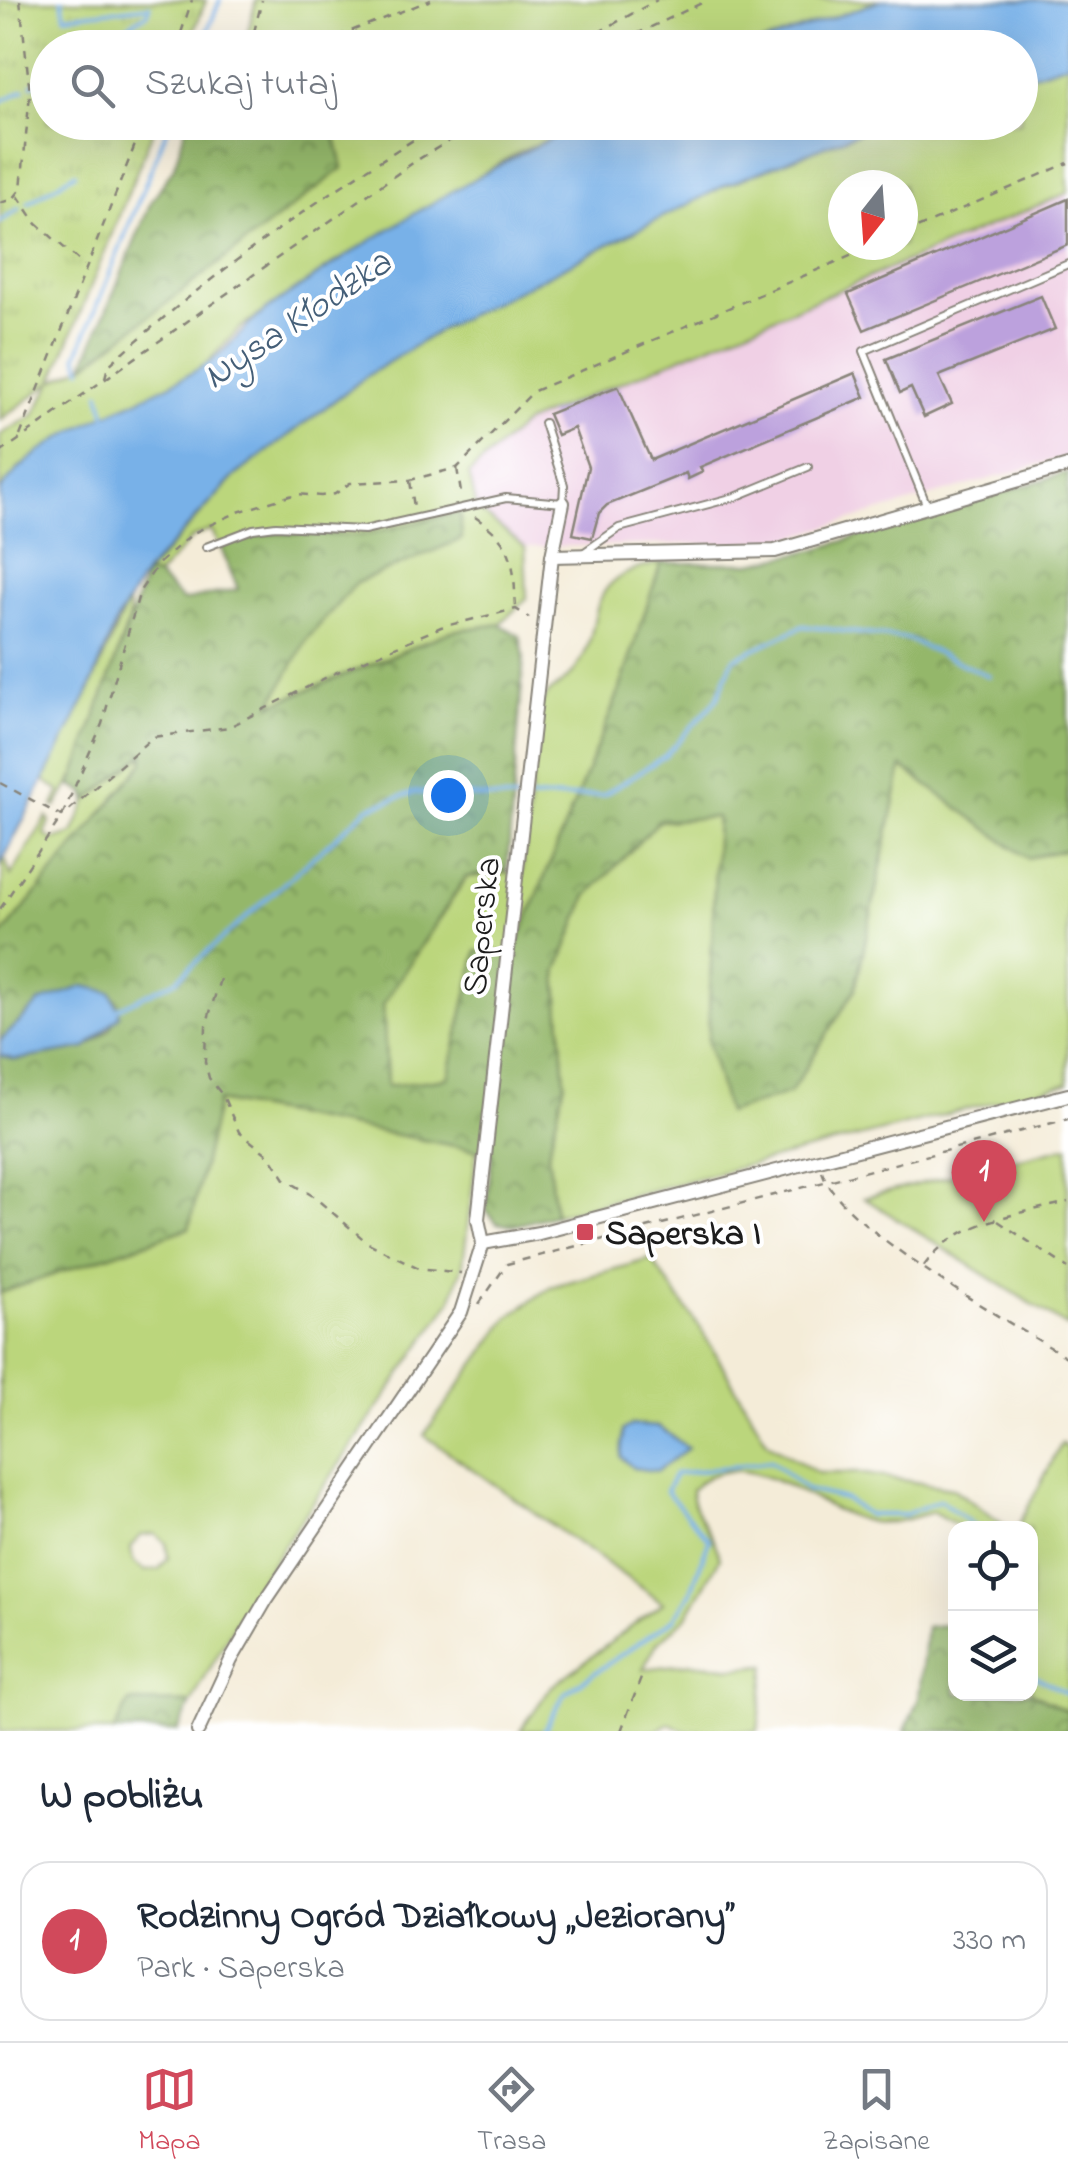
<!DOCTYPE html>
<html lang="pl">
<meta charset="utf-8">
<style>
:root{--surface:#fff;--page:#f6f6f7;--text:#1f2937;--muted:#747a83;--line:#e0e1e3;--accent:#d1495b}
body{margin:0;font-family:"Indie Flower",sans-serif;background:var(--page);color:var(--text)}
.controls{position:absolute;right:30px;bottom:30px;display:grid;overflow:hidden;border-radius:20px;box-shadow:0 10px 40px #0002}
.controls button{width:90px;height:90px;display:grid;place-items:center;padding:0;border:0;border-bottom:2px solid var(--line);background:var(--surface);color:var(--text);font:50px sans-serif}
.compass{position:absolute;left:828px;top:170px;width:90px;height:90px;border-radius:50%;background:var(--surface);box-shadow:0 10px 40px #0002;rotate:197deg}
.you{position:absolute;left:448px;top:795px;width:35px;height:35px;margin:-25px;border:8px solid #fff;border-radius:50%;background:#1a73e8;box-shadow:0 0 0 15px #1a73e833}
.badge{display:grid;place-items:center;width:65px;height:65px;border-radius:50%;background:var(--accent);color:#fff;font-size:32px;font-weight:700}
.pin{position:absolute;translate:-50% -82px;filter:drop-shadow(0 2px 5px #0008)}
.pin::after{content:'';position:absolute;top:52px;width:35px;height:30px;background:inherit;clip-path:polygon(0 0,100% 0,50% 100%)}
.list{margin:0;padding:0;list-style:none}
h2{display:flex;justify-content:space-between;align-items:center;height:130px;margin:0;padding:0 40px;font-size:42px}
h2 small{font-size:32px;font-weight:400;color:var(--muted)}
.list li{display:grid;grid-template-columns:65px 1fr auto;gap:30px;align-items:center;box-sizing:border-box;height:160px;margin:0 20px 20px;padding:0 20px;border:2px solid var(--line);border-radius:30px}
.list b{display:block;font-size:38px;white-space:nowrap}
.list p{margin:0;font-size:32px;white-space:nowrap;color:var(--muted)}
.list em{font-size:32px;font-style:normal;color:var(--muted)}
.icon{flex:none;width:55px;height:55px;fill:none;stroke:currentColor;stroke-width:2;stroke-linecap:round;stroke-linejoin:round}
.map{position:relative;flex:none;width:1068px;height:1731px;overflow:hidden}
.search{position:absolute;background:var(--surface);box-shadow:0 10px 40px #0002;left:30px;right:30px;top:30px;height:110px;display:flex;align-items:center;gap:25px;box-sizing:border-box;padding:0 35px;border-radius:55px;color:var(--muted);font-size:38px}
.sheet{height:310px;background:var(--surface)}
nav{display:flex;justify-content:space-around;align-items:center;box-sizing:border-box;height:140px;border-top:2px solid var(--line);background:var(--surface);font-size:28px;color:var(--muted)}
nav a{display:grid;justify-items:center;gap:5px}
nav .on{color:var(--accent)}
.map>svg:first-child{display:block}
.built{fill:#f0d0e5}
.green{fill:#bbd67b;stroke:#6c794c;stroke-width:2.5;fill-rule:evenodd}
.forest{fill:url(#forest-crowns);stroke:#586a44;stroke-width:2.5}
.park{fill:url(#park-tufts);stroke:#6c794c;stroke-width:2.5}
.water{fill:#78b1e8;stroke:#4a6682;stroke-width:2.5}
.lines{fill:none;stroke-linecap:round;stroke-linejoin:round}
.stream{stroke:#78b1e8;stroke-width:4}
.building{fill:#bca1dd}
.lane-casing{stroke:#88847a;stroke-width:10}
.street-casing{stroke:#88847a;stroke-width:16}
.path{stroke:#88847a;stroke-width:2.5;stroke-dasharray:8 8;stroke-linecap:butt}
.lane{stroke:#fff;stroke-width:6}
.street{stroke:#fff;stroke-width:12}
.poi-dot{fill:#d1495b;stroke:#fff;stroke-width:4}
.labels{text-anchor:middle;stroke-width:8;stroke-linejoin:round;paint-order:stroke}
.street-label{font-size:35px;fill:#1c1c1c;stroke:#fff}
.poi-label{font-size:35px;font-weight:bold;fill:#1c1c1c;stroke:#fff;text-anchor:start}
.water-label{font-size:38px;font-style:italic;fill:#455f78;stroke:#fff}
</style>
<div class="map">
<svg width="1068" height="1731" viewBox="0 0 1068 1731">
<defs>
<pattern id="forest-crowns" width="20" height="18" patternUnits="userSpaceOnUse" patternTransform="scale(2.5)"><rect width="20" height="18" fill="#94b76b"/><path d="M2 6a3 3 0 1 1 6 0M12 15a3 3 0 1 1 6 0" fill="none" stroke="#789457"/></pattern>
<pattern id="park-tufts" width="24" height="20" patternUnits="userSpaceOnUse" patternTransform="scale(2.5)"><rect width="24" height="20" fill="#bbd67b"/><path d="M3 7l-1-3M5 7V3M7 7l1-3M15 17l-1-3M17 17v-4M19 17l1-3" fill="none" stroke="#a0b76a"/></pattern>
</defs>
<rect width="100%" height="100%" fill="#fff"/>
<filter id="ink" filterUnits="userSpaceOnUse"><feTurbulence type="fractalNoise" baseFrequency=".01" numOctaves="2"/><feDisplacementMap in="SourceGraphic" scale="20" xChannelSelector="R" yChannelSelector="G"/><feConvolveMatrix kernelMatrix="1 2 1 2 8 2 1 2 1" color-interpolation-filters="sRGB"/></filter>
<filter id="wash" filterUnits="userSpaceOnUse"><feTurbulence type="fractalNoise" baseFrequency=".0048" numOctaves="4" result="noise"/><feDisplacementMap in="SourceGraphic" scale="40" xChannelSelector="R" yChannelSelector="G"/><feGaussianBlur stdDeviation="2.25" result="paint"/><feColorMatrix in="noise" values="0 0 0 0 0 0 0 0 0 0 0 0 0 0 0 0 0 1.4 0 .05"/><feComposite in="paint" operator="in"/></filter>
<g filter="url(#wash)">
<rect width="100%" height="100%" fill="#f4ecd8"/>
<polygon class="built" points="1068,193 1068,456 789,538 736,543 525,547 477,509 469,474 525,423"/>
<g class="green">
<polygon points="256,0 882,0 752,47 244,48"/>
<path d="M1068,63V193L525,423L469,474L477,509L525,547L527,598L500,624L452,631L270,706L307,639L356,583L461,539L460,513L361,535L268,533L220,546L211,530L193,537L157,576L146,574L235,476L368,375L445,327L726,185L883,123L1020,122L1021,78ZM843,185H903V245H843Z"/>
<polygon points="323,123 585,123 515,154 336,262 240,328 203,367 42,452 20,467 0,491 0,435 34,415 53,381 83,366 343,168 335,135"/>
<path d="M661,563L619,692L514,954L477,952L448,1078L387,1086L383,1004L467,877L522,872L540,707C550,686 558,689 571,675C612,629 570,579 661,563Z"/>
<polygon points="128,601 129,617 84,760 56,807 53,806 60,792 43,779 88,694"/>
<polygon points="144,754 144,762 0,938 3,853 11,876 47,817 50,821 45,835 53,840 73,834 87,801"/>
<polygon points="902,766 1027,858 1068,849 1068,1083 555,1215 548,1153 565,1082 557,972 587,896 659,821 717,817 708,1041 855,990"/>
<path d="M217,1101L477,1150L463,1264L451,1301L254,1589L191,1703L130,1702L114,1731H0V1293L189,1228ZM155,1534L166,1543L168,1558L159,1569L145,1571L133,1562L131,1548L140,1536Z"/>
<polygon points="1068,1146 1068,1327 864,1198"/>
<path d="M651,1259L701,1329L768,1443L818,1473H859L952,1488L1008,1528H962L933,1512C912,1518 893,1525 871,1522C815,1512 743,1436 691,1490C692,1514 715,1534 720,1558L686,1618L657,1643L643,1669L692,1663L734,1668L766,1665L758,1731H685L669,1723L656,1731H520L551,1687L663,1603L424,1435L509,1317L550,1287ZM632,1425L659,1427L688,1448L657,1471L633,1468Z"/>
<polygon points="1062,1443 1068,1450 1068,1712 1031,1692 1030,1528 1017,1528"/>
</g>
<g class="forest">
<polygon points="187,123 323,123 335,135 343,168 83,367 151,202 174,167"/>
<polygon points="1068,472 1068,849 1027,858 902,767 855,990 790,1093 727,1113 708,1042 717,817 659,821 587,896 557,972 565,1082 548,1153 555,1215 512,1226 497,1223 486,1210 492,1153 218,1101 189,1228 0,1293 0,1055 16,1060 86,1048 110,1029 119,1009 111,992 28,1013 0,1041 0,938 144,762 143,755 87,801 85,792 71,786 146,574 157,576 183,601 238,589 220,546 268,533 361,535 460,512 462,539 356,583 307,639 271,705 452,631 500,624 520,636 524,656 507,871 466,877 383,1004 387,1086 448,1078 477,951 514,953 619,692 661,563 752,563 818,549"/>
<polygon points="955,1624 956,1694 1031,1692 1068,1712 1068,1731 905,1731 919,1698 926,1627"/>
<polygon points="129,1702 191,1703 178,1731 114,1731"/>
</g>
<polygon class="park" points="0,0 206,0 188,47 48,48 48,122 156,123 53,381 0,420"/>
<g class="water">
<polygon points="882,0 1068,0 1068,63 1021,78 1020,48 752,47"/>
<path d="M585,122L883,123L726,185L445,327L368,375L235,476L145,573L116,622L88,694L0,866V491C41,431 139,405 200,368C227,353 243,326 269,308C370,238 473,174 585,122Z"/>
<polygon points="84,986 111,992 120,1015 86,1048 15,1060 0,1055 0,1041 40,1002"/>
<polygon points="632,1425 659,1427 688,1448 657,1471 633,1468 621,1457 623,1430"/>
</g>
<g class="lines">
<g class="stream">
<polyline points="62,0 65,16 150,6 148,13 93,48"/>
<polyline points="201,48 220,0"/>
<polyline points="32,85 48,75"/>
<polyline points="0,102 24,90"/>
<polyline points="28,203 75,173"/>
<polyline points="0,222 20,208"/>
<polyline points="82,369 77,356 170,122"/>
<polyline points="100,393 106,417"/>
<polyline points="529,799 603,795 665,756 717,699 733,659 803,626 907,639 989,676"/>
<polyline points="115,1010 176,980 368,808 415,792 519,800"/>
<polyline points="1030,1673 1068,1694"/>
<polyline points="544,1731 565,1693 674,1619 690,1594 709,1540 666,1491 675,1474 771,1461 807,1490 845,1499 869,1515 904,1515 940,1500 977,1528"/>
</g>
</g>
<g id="blocks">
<g class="building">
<polygon points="1068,199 1068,245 864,330 848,294"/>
<polygon points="1041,296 1055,329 939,376 952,404 924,417 911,388 900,393 886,359"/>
<polygon points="855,373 865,397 700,467 703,472 688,479 686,473 607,505 599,513 592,538 573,534 588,467 574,428 557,435 548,414 618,386 651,460"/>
</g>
</g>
</g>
<g filter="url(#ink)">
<use href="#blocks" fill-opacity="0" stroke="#88847a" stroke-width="2.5"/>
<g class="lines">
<defs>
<g id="lane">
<polyline points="927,506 864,351 1068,264"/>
<polyline points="206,547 253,529 276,526 364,530 506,498 563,503 564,485 544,423"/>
<polyline points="583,553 619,528 735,497 808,467"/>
</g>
<g id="street">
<polyline points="552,556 775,551 1068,466"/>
<polyline points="483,1243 539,1233 1068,1095"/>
<polyline points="198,1731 231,1660 266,1600 461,1312 483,1243 478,1219 552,556 563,503"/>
</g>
</defs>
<use href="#lane" class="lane-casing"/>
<use href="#street" class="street-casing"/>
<g class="path">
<polyline points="176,48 192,0"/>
<polyline points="250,48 262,0"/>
<polyline points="307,48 431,0"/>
<polyline points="570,48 657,0"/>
<polyline points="607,48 708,0"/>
<polyline points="18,196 37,224 84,265"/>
<polyline points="0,203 13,199 21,189 30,93 20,0"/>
<polyline points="903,234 1068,163"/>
<path d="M105,378L108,366C210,274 324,193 443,122"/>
<polyline points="20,436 144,122"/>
<polyline points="0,453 414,162 480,122"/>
<polyline points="457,468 462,499"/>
<polyline points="410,481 414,507"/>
<path d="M475,517C516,545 513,562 516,608"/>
<polyline points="0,783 62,816 153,737 229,727 335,673 441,627 516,609 529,618"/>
<polyline points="0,909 62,816 102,724 140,591 158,564 193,533 238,512 296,494 321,496 335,494 350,483 410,480 457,468 534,391 876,245"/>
<polyline points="220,979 206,1026 205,1062 209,1078 223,1096 239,1132 271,1157 285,1179 313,1196 368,1243 419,1268 461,1273"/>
<path d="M822,1171C838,1227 1013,1324 1068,1358"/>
<polyline points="998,1221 1068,1268"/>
<path d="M924,1266C956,1220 1017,1215 1068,1202"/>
<polyline points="479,1304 507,1264 1068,1119"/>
<polyline points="621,1731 643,1673"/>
</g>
<use href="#lane" class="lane"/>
<use href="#street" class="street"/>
</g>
</g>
<rect class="poi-dot" x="575" y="1222" width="20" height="20" rx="5"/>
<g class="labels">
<g class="street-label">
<text transform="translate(480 926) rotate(-84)" y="12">Saperska</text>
</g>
<g class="poi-label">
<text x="605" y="1244">Saperska I</text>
</g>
<g class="water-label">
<text transform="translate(296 318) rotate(-34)" y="13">Nysa Kłodzka</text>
</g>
</g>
</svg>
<div class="controls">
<button><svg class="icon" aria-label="locate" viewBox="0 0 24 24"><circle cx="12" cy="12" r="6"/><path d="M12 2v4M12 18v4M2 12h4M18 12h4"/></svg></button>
<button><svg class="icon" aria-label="layers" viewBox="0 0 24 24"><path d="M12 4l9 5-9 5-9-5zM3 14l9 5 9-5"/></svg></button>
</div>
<svg class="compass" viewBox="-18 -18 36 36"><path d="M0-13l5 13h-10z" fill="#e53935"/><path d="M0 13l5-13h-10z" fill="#747a83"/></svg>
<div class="you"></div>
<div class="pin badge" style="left:984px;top:1222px">1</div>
<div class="search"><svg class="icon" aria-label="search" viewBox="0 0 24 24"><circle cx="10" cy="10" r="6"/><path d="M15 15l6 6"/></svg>Szukaj tutaj</div>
</div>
<section class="sheet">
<h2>W pobliżu<small></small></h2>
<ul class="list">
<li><span class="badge">1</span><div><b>Rodzinny Ogród Działkowy „Jeziorany”</b><p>Park · Saperska</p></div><em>330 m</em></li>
</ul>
</section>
<nav>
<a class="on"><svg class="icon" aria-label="map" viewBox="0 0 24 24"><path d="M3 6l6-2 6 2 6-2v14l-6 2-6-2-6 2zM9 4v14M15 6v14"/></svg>Mapa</a>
<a><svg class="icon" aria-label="directions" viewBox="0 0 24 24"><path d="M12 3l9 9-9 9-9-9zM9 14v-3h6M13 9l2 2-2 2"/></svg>Trasa</a>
<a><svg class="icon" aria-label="saved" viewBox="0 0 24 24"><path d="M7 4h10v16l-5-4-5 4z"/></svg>Zapisane</a>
</nav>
